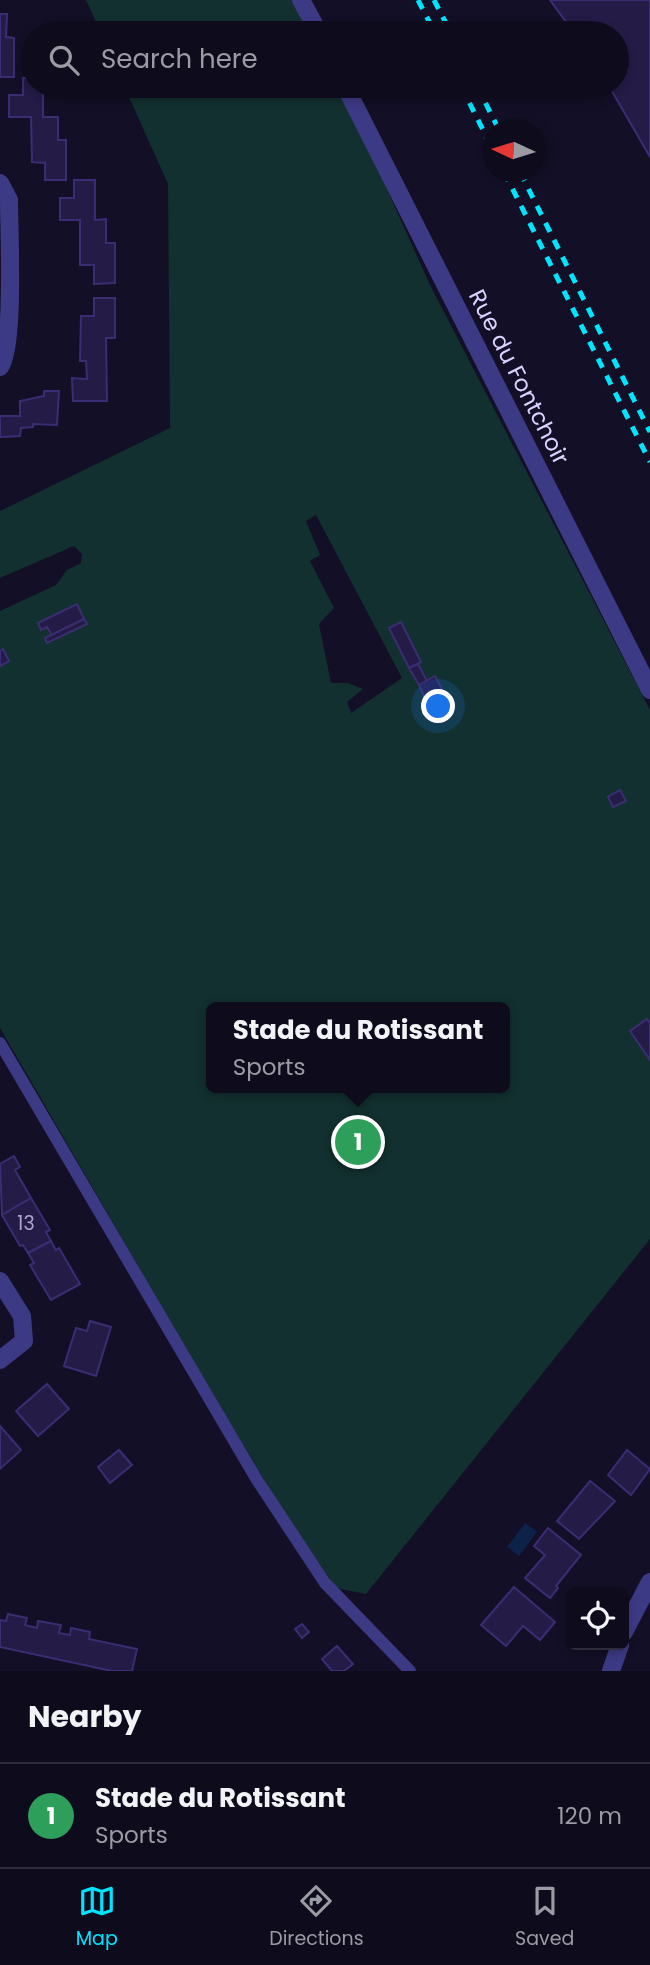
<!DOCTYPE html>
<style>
:root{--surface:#0e0b1c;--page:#171425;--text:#f1f3f6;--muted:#9b9ba3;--line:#2e2b3b;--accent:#00e5ff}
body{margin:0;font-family:Poppins,sans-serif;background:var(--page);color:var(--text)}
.controls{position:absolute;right:21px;bottom:21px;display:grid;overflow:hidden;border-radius:10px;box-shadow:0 4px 10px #0003}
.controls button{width:63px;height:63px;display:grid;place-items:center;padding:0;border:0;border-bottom:2px solid var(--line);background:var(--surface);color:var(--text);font:35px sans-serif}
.compass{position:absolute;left:482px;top:119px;width:63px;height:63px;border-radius:50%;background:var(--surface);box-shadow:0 4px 10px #0003;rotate:274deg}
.you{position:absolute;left:439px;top:707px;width:24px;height:24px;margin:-18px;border:5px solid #fff;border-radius:50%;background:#1a73e8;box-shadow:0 0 0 10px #1a73e833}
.badge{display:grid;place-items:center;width:46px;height:46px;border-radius:50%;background:var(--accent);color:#fff;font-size:23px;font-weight:700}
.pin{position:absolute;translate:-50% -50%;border:4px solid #fff;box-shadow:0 2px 7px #0006}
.popup{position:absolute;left:206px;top:1002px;width:304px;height:91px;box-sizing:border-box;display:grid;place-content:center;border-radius:10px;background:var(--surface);filter:drop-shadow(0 2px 5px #0005);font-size:23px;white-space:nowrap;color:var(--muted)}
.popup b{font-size:26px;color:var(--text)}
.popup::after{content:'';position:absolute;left:50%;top:100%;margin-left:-14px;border:14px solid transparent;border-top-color:var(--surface)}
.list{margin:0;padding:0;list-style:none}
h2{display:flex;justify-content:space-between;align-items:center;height:91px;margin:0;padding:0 28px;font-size:30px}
h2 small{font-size:23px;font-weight:400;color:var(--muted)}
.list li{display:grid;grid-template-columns:46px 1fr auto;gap:21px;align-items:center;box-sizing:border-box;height:105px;padding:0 28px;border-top:2px solid var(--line)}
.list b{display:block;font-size:26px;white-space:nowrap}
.list p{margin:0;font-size:23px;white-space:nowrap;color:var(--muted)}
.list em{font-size:23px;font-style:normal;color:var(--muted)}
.icon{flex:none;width:38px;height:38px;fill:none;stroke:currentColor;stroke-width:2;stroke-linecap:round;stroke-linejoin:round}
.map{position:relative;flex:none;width:650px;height:1671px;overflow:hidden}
.search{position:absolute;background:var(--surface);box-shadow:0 4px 10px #0003;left:21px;right:21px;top:21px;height:77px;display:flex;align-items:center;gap:18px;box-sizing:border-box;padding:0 24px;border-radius:38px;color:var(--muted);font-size:26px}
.sheet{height:196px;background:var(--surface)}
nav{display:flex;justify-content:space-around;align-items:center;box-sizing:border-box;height:98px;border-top:2px solid var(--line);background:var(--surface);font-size:19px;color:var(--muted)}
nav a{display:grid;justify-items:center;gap:4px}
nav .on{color:var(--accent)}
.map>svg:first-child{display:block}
.green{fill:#12302f;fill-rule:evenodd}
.water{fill:#0c2248}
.building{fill:#241b47;stroke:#3b2d73;stroke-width:2}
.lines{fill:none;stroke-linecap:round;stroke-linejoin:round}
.service{stroke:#3d3a85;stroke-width:12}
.minor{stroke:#3d3a85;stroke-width:18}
.rail{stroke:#00e5ff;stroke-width:5;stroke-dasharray:10 9;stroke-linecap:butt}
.labels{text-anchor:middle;stroke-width:7;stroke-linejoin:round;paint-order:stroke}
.number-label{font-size:19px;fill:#aca6d1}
.street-label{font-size:23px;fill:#d9d4ff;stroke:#130f26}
</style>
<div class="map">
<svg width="650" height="1671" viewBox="0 0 650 1671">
<rect width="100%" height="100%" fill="#130f26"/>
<g class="green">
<polygon points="86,0 293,0 310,33 101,33"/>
<path d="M124,86H336L378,169L429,283L650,710V1239L366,1594L336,1588L281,1508L188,1352L0,1028V611L56,585L67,570L81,563L82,554L74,546L0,578V511L170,428L168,184ZM316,515L402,678L351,713L347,702L363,689L348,683H331L319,624L334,608L310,561L320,555L306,521ZM211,1007H505V1088H211Z"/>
</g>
<polygon class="water" points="525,1523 537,1532 519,1556 507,1547"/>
<g class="building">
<polygon points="550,0 650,0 650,157 609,86 617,86 617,33 574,33"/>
<polygon points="0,14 7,14 6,37 14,38 14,77 0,77"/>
<polygon points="23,78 33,78 33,86 43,86 43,117 58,117 58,140 66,140 66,180 45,180 45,163 32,162 31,117 9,117 9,95 23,95"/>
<polygon points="74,180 95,180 95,220 106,219 106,243 115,243 115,283 94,284 94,265 80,265 80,220 60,220 60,198 74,198"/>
<polygon points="94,298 115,298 115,338 106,338 107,401 73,401 72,378 87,379 86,361 80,361 81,316 94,316"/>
<polygon points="44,391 59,391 57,425 33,424 33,427 21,428 20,436 0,437 0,416 20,416 20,401 44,396"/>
<polygon points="77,604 84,619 52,635 47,627 41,630 38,623"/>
<polygon points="84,619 87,624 47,643 45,638"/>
<polygon points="401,622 421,662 409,668 389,628"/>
<polygon points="3,649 9,661 0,666 0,651"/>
<polygon points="418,664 427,681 419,685 409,668"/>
<polygon points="435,676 442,689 425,698 419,685"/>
<polygon points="620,790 626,801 613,807 608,797"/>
<polygon points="647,1019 650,1023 650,1060 630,1031"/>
<polygon points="14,1156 20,1167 15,1170 31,1198 2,1215 0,1164"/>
<polygon points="31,1198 50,1230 46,1232 51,1241 28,1253 23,1245 20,1246 2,1215"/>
<polygon points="51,1241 56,1250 59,1248 80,1284 51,1300 30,1265 34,1263 28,1253"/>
<polygon points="90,1321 111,1327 96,1376 64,1366 76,1328 87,1331"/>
<polygon points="47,1384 69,1409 38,1436 16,1411"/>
<polygon points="0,1426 21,1450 0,1469"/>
<polygon points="119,1450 132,1465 110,1483 98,1467"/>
<polygon points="627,1450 650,1469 631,1495 608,1475"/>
<polygon points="590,1481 615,1501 579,1539 557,1521"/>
<polygon points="548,1528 581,1555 556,1586 558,1588 550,1598 525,1578 545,1555 534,1546"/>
<polygon points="514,1587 555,1622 540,1640 523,1626 506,1646 481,1625"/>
<polygon points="8,1614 27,1618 25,1625 37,1628 38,1621 61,1625 59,1633 70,1635 71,1628 90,1632 89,1639 137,1649 132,1671 112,1671 0,1647 0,1620 6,1621"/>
<polygon points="302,1624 309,1632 302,1638 295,1629"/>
<polygon points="337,1646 353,1664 344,1671 332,1671 322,1659"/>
</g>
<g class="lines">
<polyline class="service" points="0,1043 257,1480 325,1583 410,1671"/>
<g class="minor">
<polyline points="301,0 319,33"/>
<polyline points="345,86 650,690"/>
<path d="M0,183L9,200C9,230 15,348 0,367"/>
<polyline points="0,1281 22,1316 24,1341 0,1360"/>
<polyline points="624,1632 650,1582"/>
<polyline points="611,1671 620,1645"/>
</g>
<g class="rail">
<polyline points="418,0 435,33"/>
<polyline points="434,0 451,33"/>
<polyline points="461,86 492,148"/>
<polyline points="477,86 499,130"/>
<polyline points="504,172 650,462"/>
<polyline points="520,172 650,432"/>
</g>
</g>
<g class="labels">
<g class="number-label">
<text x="26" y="1230">13</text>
</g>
<g class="street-label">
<text transform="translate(519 377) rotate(63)" y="8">Rue du Fontchoir</text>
</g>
</g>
</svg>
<div class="controls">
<button><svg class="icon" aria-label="locate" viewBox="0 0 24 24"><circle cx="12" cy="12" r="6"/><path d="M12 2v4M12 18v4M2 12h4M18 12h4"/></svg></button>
</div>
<svg class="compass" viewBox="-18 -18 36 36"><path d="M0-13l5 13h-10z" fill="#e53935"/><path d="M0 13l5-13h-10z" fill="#9b9ba3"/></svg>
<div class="you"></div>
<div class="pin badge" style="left:358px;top:1142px;background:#2e9e5b">1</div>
<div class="popup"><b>Stade du Rotissant</b>Sports</div>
<div class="search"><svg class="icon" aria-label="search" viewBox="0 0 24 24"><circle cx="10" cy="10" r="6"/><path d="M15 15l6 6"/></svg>Search here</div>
</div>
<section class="sheet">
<h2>Nearby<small></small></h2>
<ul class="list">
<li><span class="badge" style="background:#2e9e5b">1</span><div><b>Stade du Rotissant</b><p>Sports</p></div><em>120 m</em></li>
</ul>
</section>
<nav>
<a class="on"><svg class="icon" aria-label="map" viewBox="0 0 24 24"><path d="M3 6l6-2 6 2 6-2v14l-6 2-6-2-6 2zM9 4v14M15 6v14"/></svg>Map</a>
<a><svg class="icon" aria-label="directions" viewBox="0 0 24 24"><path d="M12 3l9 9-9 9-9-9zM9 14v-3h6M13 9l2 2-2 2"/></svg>Directions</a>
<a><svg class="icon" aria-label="saved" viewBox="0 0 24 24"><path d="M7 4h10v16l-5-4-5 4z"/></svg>Saved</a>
</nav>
